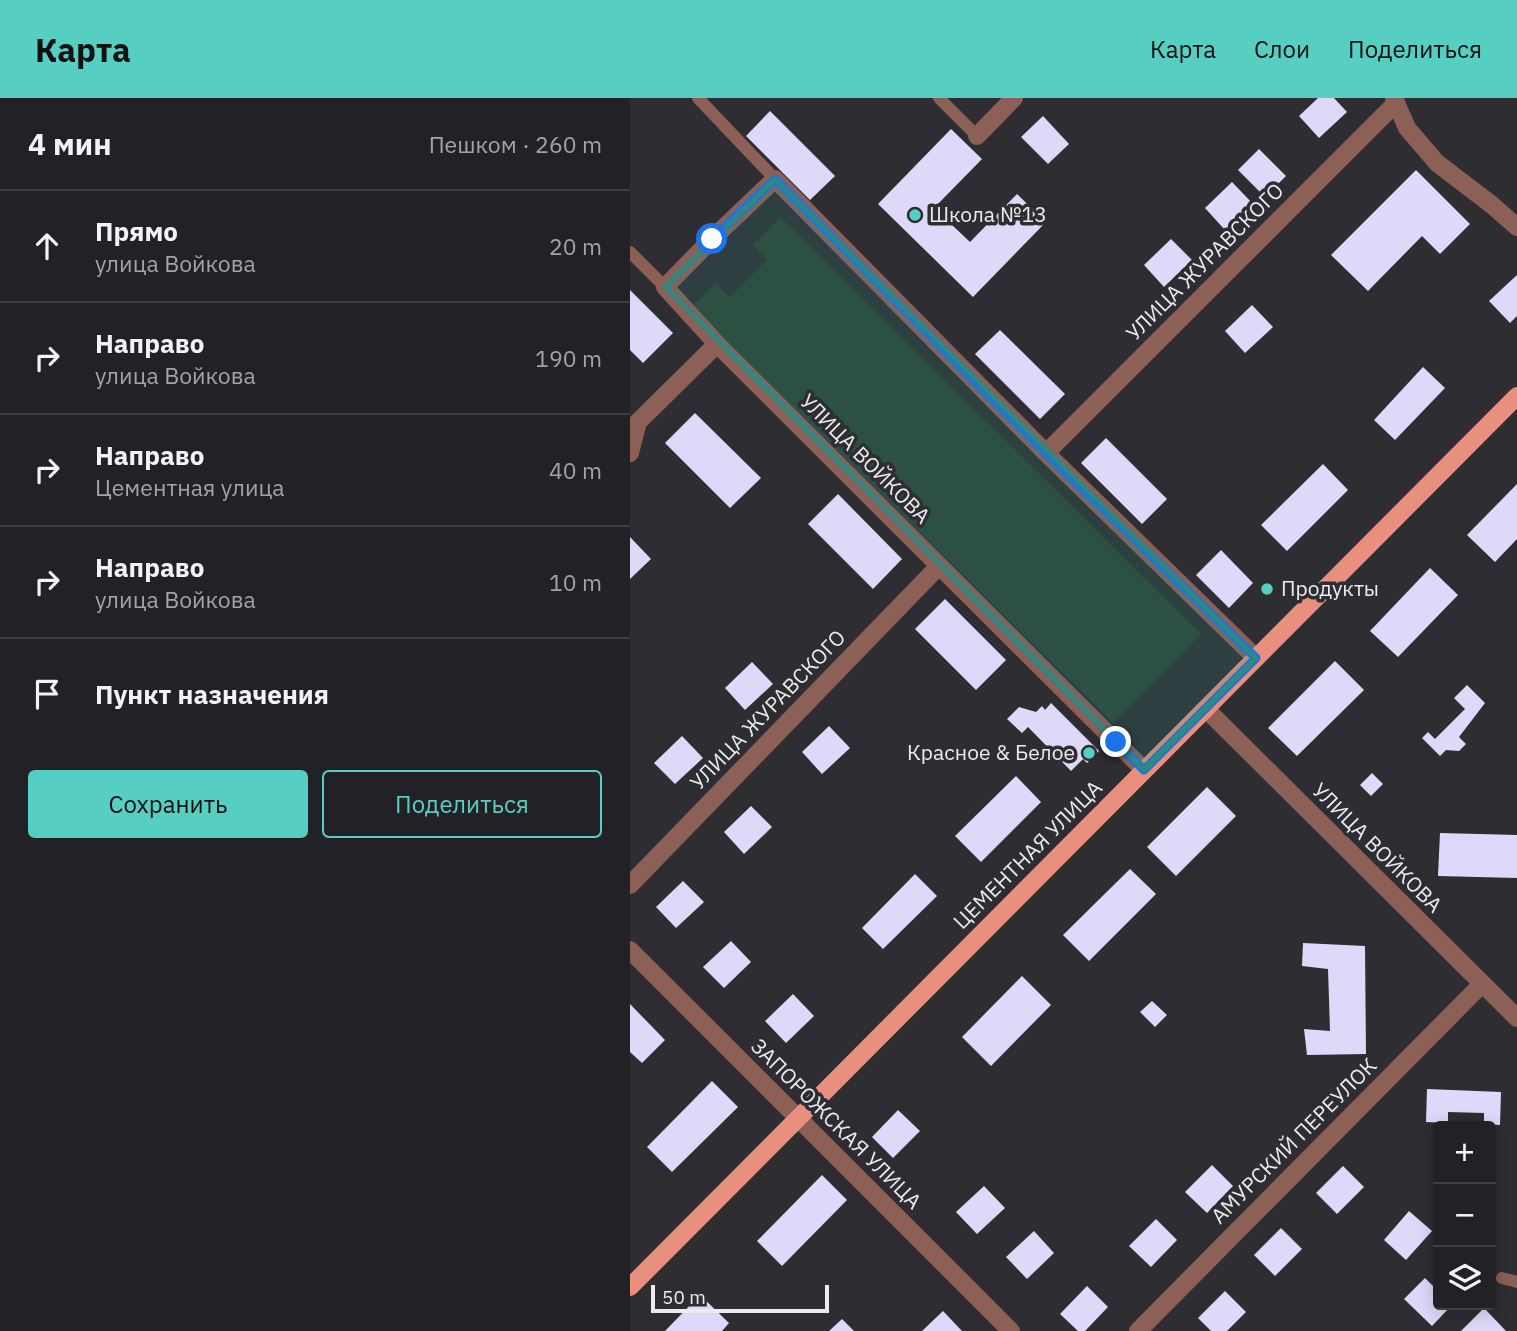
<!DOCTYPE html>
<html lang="ru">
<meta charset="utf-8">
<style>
:root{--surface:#222226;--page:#2e2f32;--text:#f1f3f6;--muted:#a2a4a7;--line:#3f3f43;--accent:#57cec2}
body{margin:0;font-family:"IBM Plex Sans",sans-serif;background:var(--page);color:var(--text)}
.controls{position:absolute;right:21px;bottom:21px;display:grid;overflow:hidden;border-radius:7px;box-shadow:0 4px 18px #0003}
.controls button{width:63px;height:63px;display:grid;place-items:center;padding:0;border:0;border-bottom:2px solid var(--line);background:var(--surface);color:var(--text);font:35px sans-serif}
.scale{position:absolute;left:21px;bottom:18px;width:178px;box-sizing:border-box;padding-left:7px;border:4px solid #ecebef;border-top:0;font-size:19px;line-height:24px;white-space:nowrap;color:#ecebef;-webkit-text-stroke:5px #2e2d32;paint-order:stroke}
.stop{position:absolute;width:21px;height:21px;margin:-16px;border:5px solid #1a73e8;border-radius:50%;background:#fff}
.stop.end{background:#1a73e8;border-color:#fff;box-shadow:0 2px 7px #0008}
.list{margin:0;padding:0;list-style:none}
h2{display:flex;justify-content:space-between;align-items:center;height:91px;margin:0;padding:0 28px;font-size:30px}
h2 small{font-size:23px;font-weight:400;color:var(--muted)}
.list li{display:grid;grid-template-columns:46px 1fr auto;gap:21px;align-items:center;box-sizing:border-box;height:112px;padding:0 28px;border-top:2px solid var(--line)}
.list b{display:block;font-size:26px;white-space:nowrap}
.list p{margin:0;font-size:23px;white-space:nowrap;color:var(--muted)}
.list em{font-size:23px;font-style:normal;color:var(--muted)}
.actions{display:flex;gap:14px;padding:21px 28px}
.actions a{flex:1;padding:16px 0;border:2px solid var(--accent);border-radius:7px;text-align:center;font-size:24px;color:var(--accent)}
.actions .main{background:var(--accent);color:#111}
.icon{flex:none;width:38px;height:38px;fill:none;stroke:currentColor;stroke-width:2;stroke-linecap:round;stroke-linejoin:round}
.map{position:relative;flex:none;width:887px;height:1233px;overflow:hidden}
header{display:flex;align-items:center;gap:42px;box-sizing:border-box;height:98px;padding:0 35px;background:var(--accent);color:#111}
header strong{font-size:33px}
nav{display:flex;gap:38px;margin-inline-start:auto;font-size:24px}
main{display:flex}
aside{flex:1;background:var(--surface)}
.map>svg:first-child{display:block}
.green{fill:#2b4432}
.building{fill:#dfd9f9}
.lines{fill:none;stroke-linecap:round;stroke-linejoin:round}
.service{stroke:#8c6057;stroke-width:12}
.minor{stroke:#8c6057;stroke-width:18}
.primary{stroke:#e98f7e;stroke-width:18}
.route{stroke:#1a73e8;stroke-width:9}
.marked{fill:#308881;fill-opacity:0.2;stroke:#308881;stroke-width:5;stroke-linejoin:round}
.poi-dot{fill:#57cec2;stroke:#2e2d32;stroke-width:2.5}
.labels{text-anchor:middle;stroke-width:7;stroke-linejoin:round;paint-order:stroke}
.poi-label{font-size:21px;fill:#ecebef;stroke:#2e2d32;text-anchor:start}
.street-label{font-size:21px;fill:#ecebef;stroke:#2e2d32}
</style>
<header>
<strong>Карта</strong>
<nav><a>Карта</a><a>Слои</a><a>Поделиться</a></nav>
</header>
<main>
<aside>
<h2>4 мин<small>Пешком · 260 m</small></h2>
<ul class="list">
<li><svg class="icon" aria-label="ahead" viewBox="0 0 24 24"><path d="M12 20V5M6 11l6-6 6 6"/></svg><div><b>Прямо</b><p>улица Войкова</p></div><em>20 m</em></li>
<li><svg class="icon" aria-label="right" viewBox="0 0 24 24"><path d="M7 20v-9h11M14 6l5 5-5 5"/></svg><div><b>Направо</b><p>улица Войкова</p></div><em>190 m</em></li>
<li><svg class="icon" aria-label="right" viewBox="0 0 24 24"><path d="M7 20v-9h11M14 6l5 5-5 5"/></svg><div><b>Направо</b><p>Цементная улица</p></div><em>40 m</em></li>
<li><svg class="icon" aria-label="right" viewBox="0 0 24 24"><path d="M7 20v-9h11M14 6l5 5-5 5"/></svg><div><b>Направо</b><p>улица Войкова</p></div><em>10 m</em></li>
<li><svg class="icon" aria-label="arrive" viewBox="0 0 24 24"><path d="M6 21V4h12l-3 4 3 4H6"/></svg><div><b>Пункт назначения</b></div></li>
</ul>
<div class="actions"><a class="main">Сохранить</a><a>Поделиться</a></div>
</aside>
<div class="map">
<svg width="887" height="1233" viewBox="0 0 887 1233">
<rect width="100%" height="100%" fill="#2e2d32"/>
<polygon class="green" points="150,119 571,536 483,625 62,209 85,185 100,199 137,162 123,147"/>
<g class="building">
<polygon points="688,0 704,0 717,14 689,40 669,18"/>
<polygon points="140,13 205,78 180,102 116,38"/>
<polygon points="413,18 439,46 418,66 391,39"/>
<polygon points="321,31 352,61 304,110 340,144 387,96 416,124 343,199 248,106"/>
<polygon points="629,51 656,78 635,99 608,72"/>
<polygon points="786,72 840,126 810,156 792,138 738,193 701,157"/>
<polygon points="602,84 623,106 595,132 575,110"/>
<polygon points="541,141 562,162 534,189 514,167"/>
<polygon points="887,177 887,218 880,225 859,203"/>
<polygon points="0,192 43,235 13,265 0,252"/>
<polygon points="622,207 643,229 615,255 595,233"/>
<polygon points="370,232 435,296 410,321 345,256"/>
<polygon points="793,269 815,290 765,342 744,322"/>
<polygon points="65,315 131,380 100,410 35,345"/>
<polygon points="476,340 537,401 512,426 451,365"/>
<polygon points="693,366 718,392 657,453 631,427"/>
<polygon points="887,386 887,441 865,464 837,437"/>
<polygon points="208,396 272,461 243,491 178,426"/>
<polygon points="0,439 21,461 0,481"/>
<polygon points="591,452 623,485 599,510 566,477"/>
<polygon points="800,470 828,497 768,559 740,533"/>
<polygon points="315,501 376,562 346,592 285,531"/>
<polygon points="705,563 734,592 667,658 638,630"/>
<polygon points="122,564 143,586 115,612 95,590"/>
<polygon points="837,587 855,605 829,639 836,646 829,653 816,652 810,658 792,640 798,634 805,641 835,611 824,600"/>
<polygon points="421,605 469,653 457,665 453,661 441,673 398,629 392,635 377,621 389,609 406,614 412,608 415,612"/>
<polygon points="199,628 220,650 192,676 172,654"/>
<polygon points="52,638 73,660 45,686 24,665"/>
<polygon points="742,675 753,686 741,698 730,687"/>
<polygon points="386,678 411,704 351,764 325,738"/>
<polygon points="577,689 606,718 546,778 517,749"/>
<polygon points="121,708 142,729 114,756 94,734"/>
<polygon points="810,735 887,737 887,780 808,778"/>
<polygon points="500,771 526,796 459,863 433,837"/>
<polygon points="285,776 307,798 253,851 232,830"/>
<polygon points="53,783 74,804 46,830 26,809"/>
<polygon points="101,843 121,864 94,890 73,869"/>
<polygon points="673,845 735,848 736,956 677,957 674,931 700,933 698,871 672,868"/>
<polygon points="392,878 421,907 361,968 332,939"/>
<polygon points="163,896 184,918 156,945 135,923"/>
<polygon points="522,903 537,917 525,929 510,914"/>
<polygon points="0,906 35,942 12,965 0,954"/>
<polygon points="82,983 108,1009 42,1074 17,1049"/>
<polygon points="797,991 871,994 870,1027 854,1026 854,1015 818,1014 818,1025 796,1024"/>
<polygon points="268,1012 290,1033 263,1060 242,1039"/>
<polygon points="582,1067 603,1088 577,1115 555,1094"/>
<polygon points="713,1068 734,1089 707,1116 686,1095"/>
<polygon points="192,1077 217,1102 152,1168 127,1143"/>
<polygon points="354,1088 375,1110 347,1136 326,1114"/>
<polygon points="779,1113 802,1133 776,1162 754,1142"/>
<polygon points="526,1121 547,1142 521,1169 499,1148"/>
<polygon points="651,1130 672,1151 645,1178 624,1157"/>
<polygon points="404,1133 424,1155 397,1181 376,1159"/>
<polygon points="795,1180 808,1193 808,1207 822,1207 802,1228 774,1201"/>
<polygon points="457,1188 478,1209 455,1233 448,1233 430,1216"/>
<polygon points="595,1193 616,1214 597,1233 581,1233 568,1220"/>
<polygon points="70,1197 99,1225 92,1233 35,1233"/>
<polygon points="854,1210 876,1233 831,1233"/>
<polygon points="313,1213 332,1233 292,1233"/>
<polygon points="212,1221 224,1233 199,1233"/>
</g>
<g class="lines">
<g class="service">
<polyline points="68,0 145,81"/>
<polyline points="309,0 347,38"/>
<polyline points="0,154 35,189"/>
<polyline points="872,1180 887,1184"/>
</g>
<g class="minor">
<polyline points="764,0 777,30 807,65 862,107 887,129"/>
<polyline points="347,38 384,0"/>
<polyline points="0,355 8,324 87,246"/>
<polyline points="416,355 766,5"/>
<polyline points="576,611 887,920"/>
<polyline points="514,672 87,246 35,189 82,141 145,81 416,355 626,560"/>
<polyline points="0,787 309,468"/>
<polyline points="0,852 381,1233"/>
<polyline points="508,1233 852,886"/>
</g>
<polyline class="primary" points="0,1189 887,298"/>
</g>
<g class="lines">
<polyline class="route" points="82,141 145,81 416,355 626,560 514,672 486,644"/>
</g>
<path class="marked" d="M145,81L626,560L514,672L35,189Z"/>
<g class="poi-dot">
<circle cx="285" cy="117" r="7"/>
<circle cx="637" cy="491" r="7"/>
<circle cx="459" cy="655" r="7"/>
</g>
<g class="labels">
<g class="poi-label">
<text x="299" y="124">Школа №13</text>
<text x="651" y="498">Продукты</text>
<text x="445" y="662" text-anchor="end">Красное &amp; Белое</text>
</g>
<g class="street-label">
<text transform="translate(575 164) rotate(-45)" y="7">УЛИЦА ЖУРАВСКОГО</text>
<text transform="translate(235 361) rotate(45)" y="7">УЛИЦА ВОЙКОВА</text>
<text transform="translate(138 612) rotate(-46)" y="7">УЛИЦА ЖУРАВСКОГО</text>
<text transform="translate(747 750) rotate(45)" y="7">УЛИЦА ВОЙКОВА</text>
<text transform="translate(398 757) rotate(-45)" y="7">ЦЕМЕНТНАЯ УЛИЦА</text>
<text transform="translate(206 1026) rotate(45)" y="7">ЗАПОРОЖСКАЯ УЛИЦА</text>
<text transform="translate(664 1043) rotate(-45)" y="7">АМУРСКИЙ ПЕРЕУЛОК</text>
</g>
</g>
</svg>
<div class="controls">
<button>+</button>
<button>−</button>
<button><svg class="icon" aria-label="layers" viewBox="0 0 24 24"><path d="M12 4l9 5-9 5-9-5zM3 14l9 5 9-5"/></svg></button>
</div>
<div class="scale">50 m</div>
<div class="stop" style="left:82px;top:141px"></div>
<div class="stop end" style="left:486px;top:644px"></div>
</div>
</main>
